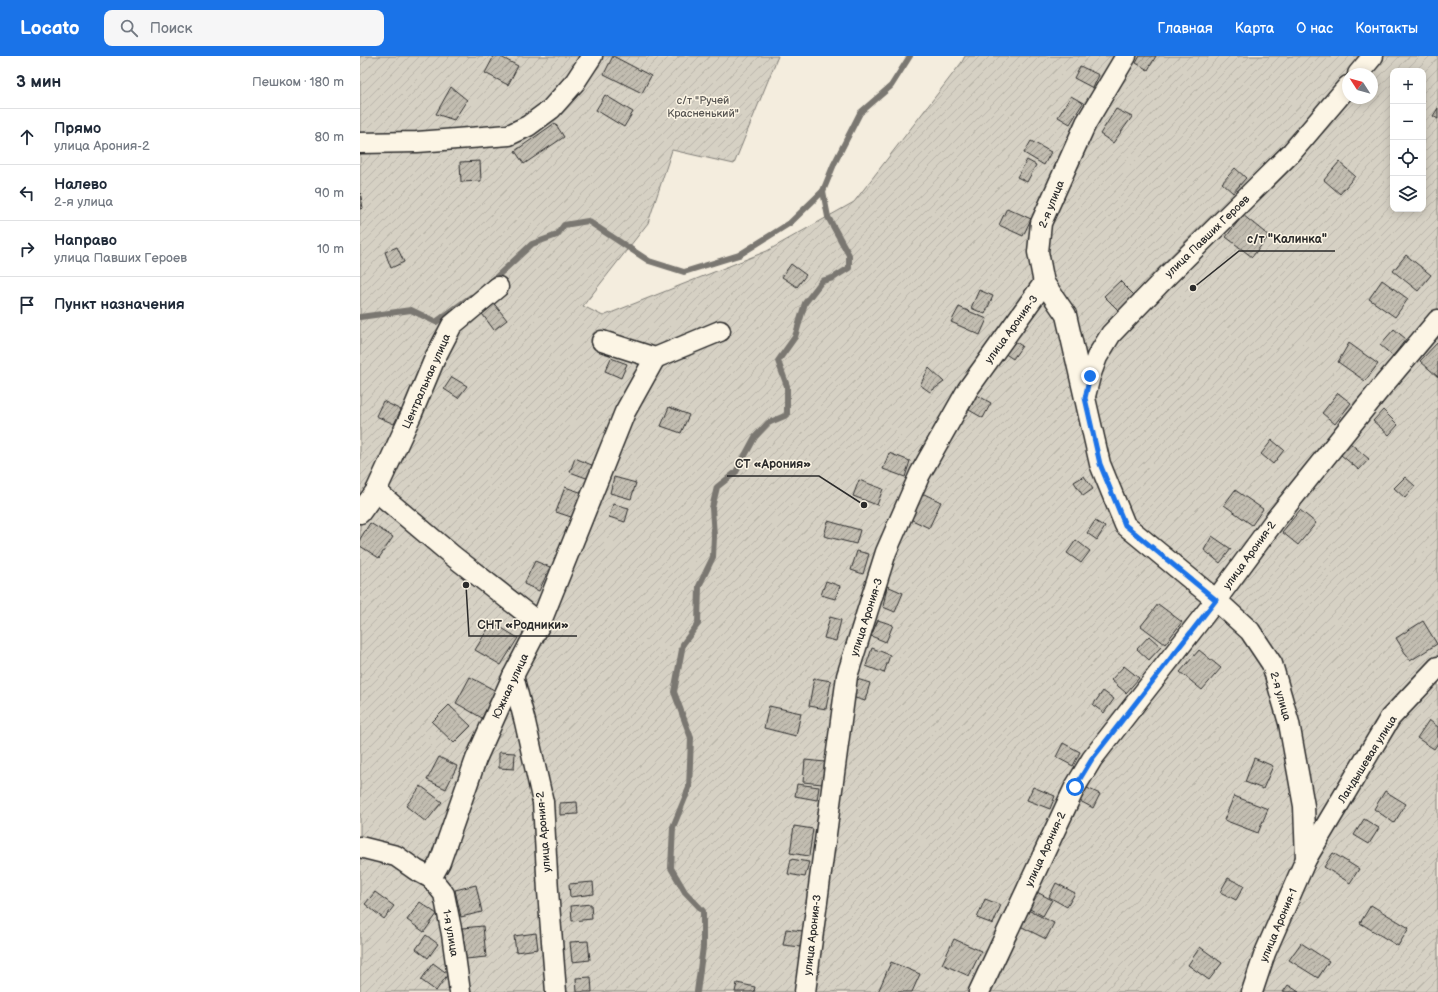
<!DOCTYPE html>
<html lang="ru">
<meta charset="utf-8">
<style>
:root{--surface:#fff;--page:#f6f6f7;--text:#1f2937;--muted:#747a83;--line:#e0e1e3;--accent:#1a73e8}
body{margin:0;font-family:"Balsamiq Sans",sans-serif;background:var(--page);color:var(--text)}
.controls{position:absolute;right:12px;top:12px;display:grid;overflow:hidden;border-radius:8px;box-shadow:0 2px 10px #0003}
.controls button{width:36px;height:36px;display:grid;place-items:center;padding:0;border:0;border-bottom:1px solid var(--line);background:var(--surface);color:var(--text);font:20px sans-serif}
.compass{position:absolute;left:982px;top:12px;width:36px;height:36px;border-radius:50%;background:var(--surface);box-shadow:0 2px 10px #0003;rotate:306deg}
.stop{position:absolute;width:12px;height:12px;margin:-9px;border:3px solid #1a73e8;border-radius:50%;background:#fff}
.stop.end{background:#1a73e8;border-color:#fff;box-shadow:0 1px 4px #0008}
.list{margin:0;padding:0;list-style:none}
h2{display:flex;justify-content:space-between;align-items:center;height:52px;margin:0;padding:0 16px;font-size:17px}
h2 small{font-size:13px;font-weight:400;color:var(--muted)}
.list li{display:grid;grid-template-columns:26px 1fr auto;gap:12px;align-items:center;box-sizing:border-box;height:56px;padding:0 16px;border-top:1px solid var(--line)}
.list b{display:block;font-size:15px;white-space:nowrap}
.list p{margin:0;font-size:13px;white-space:nowrap;color:var(--muted)}
.list em{font-size:13px;font-style:normal;color:var(--muted)}
.icon{flex:none;width:22px;height:22px;fill:none;stroke:currentColor;stroke-width:2;stroke-linecap:round;stroke-linejoin:round}
.map{position:relative;flex:none;width:1078px;height:936px;overflow:hidden}
header{display:flex;align-items:center;gap:24px;box-sizing:border-box;height:56px;padding:0 20px;background:var(--accent);color:#fff}
header strong{font-size:19px}
nav{display:flex;gap:22px;margin-inline-start:auto;font-size:14px}
.search{width:280px;height:36px;background:var(--page);display:flex;align-items:center;gap:10px;box-sizing:border-box;padding:0 14px;border-radius:8px;color:var(--muted);font-size:15px}
main{display:flex}
aside{flex:1;background:var(--surface)}
.map>svg:first-child{display:block}
.garden{fill:url(#garden-furrows);stroke:#807e78;fill-rule:evenodd}
.lines{fill:none;stroke-linecap:round;stroke-linejoin:round}
.stream{stroke:#7a7771;stroke-width:6}
.building{fill:url(#building-hatch);stroke:#2b2b2b}
.minor-casing{stroke:#2b2b2b;stroke-width:23}
.minor{stroke:#fcf5e5;stroke-width:20}
.route{stroke:#1a73e8;stroke-width:5}
.labels{text-anchor:middle;stroke-width:3;stroke-linejoin:round;paint-order:stroke}
.park-label{font-size:11px;fill:#565451;stroke:#fcf5e5}
.street-label{font-size:11px;fill:#2b2b2b;stroke:#fcf5e5}
.leader{fill:none;stroke:#2b2b2b;stroke-width:1.5}
.callout-dot{fill:#2b2b2b;stroke:#fcf5e5;stroke-width:1.5}
.callout-label{font-size:12px;text-anchor:middle;font-weight:bold;fill:#2b2b2b;stroke:#fcf5e5;stroke-width:3;stroke-linejoin:round;paint-order:stroke}
</style>
<header>
<strong>Locato</strong>
<div class="search"><svg class="icon" aria-label="search" viewBox="0 0 24 24"><circle cx="10" cy="10" r="6"/><path d="M15 15l6 6"/></svg>Поиск</div>
<nav><a>Главная</a><a>Карта</a><a>О нас</a><a>Контакты</a></nav>
</header>
<main>
<aside>
<h2>3 мин<small>Пешком · 180 m</small></h2>
<ul class="list">
<li><svg class="icon" aria-label="ahead" viewBox="0 0 24 24"><path d="M12 20V5M6 11l6-6 6 6"/></svg><div><b>Прямо</b><p>улица Арония-2</p></div><em>80 m</em></li>
<li><svg class="icon" aria-label="left" viewBox="0 0 24 24"><path d="M17 20v-9H6M10 6l-5 5 5 5"/></svg><div><b>Налево</b><p>2-я улица</p></div><em>90 m</em></li>
<li><svg class="icon" aria-label="right" viewBox="0 0 24 24"><path d="M7 20v-9h11M14 6l5 5-5 5"/></svg><div><b>Направо</b><p>улица Павших Героев</p></div><em>10 m</em></li>
<li><svg class="icon" aria-label="arrive" viewBox="0 0 24 24"><path d="M6 21V4h12l-3 4 3 4H6"/></svg><div><b>Пункт назначения</b></div></li>
</ul>
</aside>
<div class="map">
<svg width="1078" height="936" viewBox="0 0 1078 936">
<defs>
<pattern id="garden-furrows" width="10" height="10" patternUnits="userSpaceOnUse"><rect width="10" height="10" fill="#d6d1c4"/><path d="M-1 1l2-2M0 10L10 0M9 11l2-2" fill="none" stroke="#b8b4a9"/></pattern>
<pattern id="building-hatch" width="6" height="6" patternUnits="userSpaceOnUse"><rect width="6" height="6" fill="#c2bdb1"/><path d="M-1 1l2-2M0 6l6-6M5 7l2-2" fill="none" stroke="#9e9a90"/></pattern>
</defs>
<rect width="100%" height="100%" fill="#f4edde"/>
<filter id="ink" filterUnits="userSpaceOnUse"><feTurbulence type="fractalNoise" baseFrequency=".025" numOctaves="2"/><feDisplacementMap in="SourceGraphic" scale="8" xChannelSelector="R" yChannelSelector="G"/><feConvolveMatrix kernelMatrix="1 2 1 2 8 2 1 2 1" color-interpolation-filters="sRGB"/></filter>
<g filter="url(#ink)">
<path class="garden" d="M0,0H418L374,108L312,94L288,167L223,250L243,260L407,195L494,146L602,6L605,0H1078V936H0ZM1033,15H1063V153H1033ZM988,18H1012V42H988Z"/>
<g class="lines">
<g class="stream">
<polyline points="131,226 172,188 197,179 204,169 228,165 289,205 324,216 379,199 430,167 463,135"/>
<polyline points="0,261 51,254 76,266 111,241"/>
<polyline points="337,936 343,891 343,855 325,836 311,812 313,771 329,732 331,682 314,636 323,588 338,568 339,530 353,501 354,480 352,452 357,431 376,416 395,381 408,367 427,359 427,330 418,305 435,281 445,247 462,225 473,222 489,212 489,199 468,161 463,135 474,108 500,57 531,30 550,0"/>
</g>
</g>
<g class="building">
<polygon points="134,0 139,0 158,10 148,29 125,17"/>
<polygon points="253,0 291,20 282,37 244,18"/>
<polygon points="780,0 796,0 788,14 776,7"/>
<polygon points="720,10 739,19 733,32 714,22"/>
<polygon points="91,31 107,44 94,64 76,58"/>
<polygon points="245,39 273,56 264,71 236,54"/>
<polygon points="711,40 723,47 710,68 698,61"/>
<polygon points="1078,52 1078,63 1073,60"/>
<polygon points="756,53 772,61 753,87 740,78"/>
<polygon points="195,67 204,81 164,108 155,95"/>
<polygon points="671,85 691,96 684,109 664,97"/>
<polygon points="667,104 676,109 667,126 657,121"/>
<polygon points="120,105 121,125 101,126 100,106"/>
<polygon points="979,106 995,120 980,138 964,124"/>
<polygon points="875,112 886,122 873,137 862,127"/>
<polygon points="0,136 3,152 0,153"/>
<polygon points="647,152 671,163 663,180 639,169"/>
<polygon points="883,159 909,180 892,201 866,181"/>
<polygon points="37,191 44,206 31,212 25,196"/>
<polygon points="1046,199 1071,219 1058,235 1033,215"/>
<polygon points="431,208 446,219 437,231 422,221"/>
<polygon points="1022,224 1048,243 1035,261 1009,243"/>
<polygon points="760,225 775,240 759,255 744,240"/>
<polygon points="619,234 633,240 625,258 611,252"/>
<polygon points="132,245 147,264 134,274 120,255"/>
<polygon points="599,251 627,263 620,279 591,266"/>
<polygon points="1034,273 1046,283 1033,300 1020,289"/>
<polygon points="653,284 662,290 653,303 644,297"/>
<polygon points="989,287 1018,308 1005,325 978,306"/>
<polygon points="1077,287 1078,289 1078,321 1060,305"/>
<polygon points="251,302 267,308 261,322 245,315"/>
<polygon points="569,312 584,326 570,336 560,329"/>
<polygon points="92,321 107,330 98,342 84,333"/>
<polygon points="978,337 991,347 975,368 962,357"/>
<polygon points="617,339 631,347 623,362 609,354"/>
<polygon points="23,345 41,354 34,368 16,360"/>
<polygon points="309,351 329,359 321,377 301,370"/>
<polygon points="1023,354 1038,369 1029,379 1013,365"/>
<polygon points="912,384 924,394 913,408 901,398"/>
<polygon points="990,387 1009,403 999,414 981,399"/>
<polygon points="529,397 550,405 545,421 523,413"/>
<polygon points="215,402 234,410 229,423 210,416"/>
<polygon points="724,420 733,433 723,440 714,426"/>
<polygon points="254,421 276,427 271,443 250,437"/>
<polygon points="1045,421 1055,430 1045,442 1034,432"/>
<polygon points="499,424 523,433 517,449 493,440"/>
<polygon points="205,431 223,437 214,462 196,456"/>
<polygon points="875,434 903,453 892,469 864,449"/>
<polygon points="562,437 581,446 569,472 550,463"/>
<polygon points="253,448 269,452 265,466 249,461"/>
<polygon points="940,454 956,467 938,489 922,476"/>
<polygon points="468,465 500,474 496,488 464,480"/>
<polygon points="735,465 745,471 737,484 727,477"/>
<polygon points="10,467 33,481 19,502 0,490 0,483"/>
<polygon points="852,480 871,493 860,507 844,494"/>
<polygon points="716,484 730,495 721,507 707,497"/>
<polygon points="497,495 509,498 503,518 491,514"/>
<polygon points="175,505 190,511 179,535 164,528"/>
<polygon points="466,525 480,530 475,543 461,539"/>
<polygon points="527,530 543,537 535,556 523,551"/>
<polygon points="798,548 822,566 805,588 781,570"/>
<polygon points="470,561 481,564 476,585 464,582"/>
<polygon points="518,564 533,569 526,586 511,580"/>
<polygon points="1063,565 1077,588 1050,605 1036,582"/>
<polygon points="132,566 158,582 141,609 115,594"/>
<polygon points="789,580 801,591 789,604 777,593"/>
<polygon points="512,592 530,599 524,617 506,610"/>
<polygon points="839,594 861,612 842,634 820,616"/>
<polygon points="764,610 779,622 766,637 751,624"/>
<polygon points="110,621 136,635 122,662 96,647"/>
<polygon points="454,622 471,625 466,653 449,650"/>
<polygon points="497,623 510,627 505,645 492,641"/>
<polygon points="743,635 754,643 744,657 733,649"/>
<polygon points="89,649 111,670 94,687 72,666"/>
<polygon points="409,650 441,657 436,680 404,672"/>
<polygon points="1069,664 1078,671 1078,687 1074,693 1057,682"/>
<polygon points="703,687 720,696 713,710 696,701"/>
<polygon points="139,696 155,697 154,713 139,712"/>
<polygon points="79,701 97,710 86,733 67,724"/>
<polygon points="894,702 913,710 903,733 885,726"/>
<polygon points="445,704 465,706 462,728 443,726"/>
<polygon points="437,728 459,731 457,744 435,740"/>
<polygon points="61,730 82,746 66,766 46,750"/>
<polygon points="673,731 695,740 690,753 667,744"/>
<polygon points="727,732 740,738 733,752 720,745"/>
<polygon points="1025,735 1046,748 1034,767 1014,753"/>
<polygon points="874,740 908,753 898,777 864,764"/>
<polygon points="217,746 218,758 200,759 200,747"/>
<polygon points="1004,763 1019,772 1009,788 994,779"/>
<polygon points="434,770 453,773 449,800 430,797"/>
<polygon points="973,797 999,813 990,827 964,811"/>
<polygon points="431,803 449,806 445,821 428,818"/>
<polygon points="868,822 884,830 876,844 860,836"/>
<polygon points="233,826 234,838 210,841 209,828"/>
<polygon points="696,827 715,837 707,851 689,841"/>
<polygon points="116,829 122,856 101,861 95,834"/>
<polygon points="675,835 692,844 683,860 666,851"/>
<polygon points="15,836 34,850 24,863 5,848"/>
<polygon points="625,843 641,849 633,868 617,862"/>
<polygon points="60,846 77,858 64,876 47,864"/>
<polygon points="231,848 232,863 212,865 211,850"/>
<polygon points="1011,849 1049,872 1038,890 1000,867"/>
<polygon points="668,854 694,867 686,883 660,870"/>
<polygon points="123,870 126,901 106,903 102,872"/>
<polygon points="426,873 443,875 441,891 423,889"/>
<polygon points="176,877 178,893 156,896 154,880"/>
<polygon points="66,879 78,888 68,902 56,893"/>
<polygon points="594,883 621,895 609,920 582,908"/>
<polygon points="228,885 230,904 212,906 210,886"/>
<polygon points="941,887 969,905 958,922 929,904"/>
<polygon points="840,891 862,907 849,924 828,909"/>
<polygon points="531,906 560,918 552,936 518,936"/>
<polygon points="73,907 88,918 76,935 61,924"/>
<polygon points="231,921 232,936 217,936 216,922"/>
<polygon points="377,927 395,931 394,936 375,936"/>
<polygon points="928,929 939,936 923,936"/>
</g>
<g class="lines">
<defs>
<g id="minor">
<polyline points="766,0 726,67 681,167 678,196 684,227 706,259 740,408 765,469 856,544 890,575 912,608 929,667 944,750 946,803"/>
<polyline points="998,18 1013,0"/>
<polyline points="0,87 57,86 149,79 168,70 191,53 215,26 232,0"/>
<polyline points="242,285 295,302 360,275"/>
<polyline points="725,340 730,320 737,301 751,278 808,219 932,96 988,30"/>
<polyline points="16,435 93,500 180,568"/>
<polyline points="0,457 16,435 52,357 75,302 92,269 138,231"/>
<polyline points="153,620 165,666 183,746 188,835 196,936"/>
<polyline points="0,791 36,800 56,814 71,822 84,838 92,878 100,936"/>
<polyline points="71,822 80,806 116,703 153,620 180,568 265,356 295,302"/>
<polyline points="445,936 487,620 526,496 560,418 608,333 663,256 684,227"/>
<polyline points="619,936 715,731 732,703 856,544 915,464 1020,333 1078,264"/>
<polyline points="892,936 905,897 946,803 1030,662 1078,611"/>
</g>
</defs>
<use href="#minor" class="minor-casing"/>
<use href="#minor" class="minor"/>
</g>
</g>
<g class="lines" filter="url(#ink)">
<polyline class="route" points="715,731 732,703 856,544 765,469 740,408 725,342 730,320"/>
</g>
<g class="labels">
<g class="park-label">
<text x="343" y="48">с/т "Ручей<tspan x="343" dy="13">Красненький"</tspan></text>
</g>
<g class="street-label">
<text transform="translate(691 148) rotate(-68)" y="4">2-я улица</text>
<text transform="translate(847 180) rotate(-44)" y="4">улица Павших Героев</text>
<text transform="translate(651 273) rotate(-54)" y="4">улица Арония-3</text>
<text transform="translate(66 325) rotate(-66)" y="4">Центральная улица</text>
<text transform="translate(889 499) rotate(-54)" y="4">улица Арония-2</text>
<text transform="translate(506 561) rotate(-72)" y="4">улица Арония-3</text>
<text transform="translate(150 630) rotate(-65)" y="4">Южная улица</text>
<text transform="translate(921 640) rotate(74)" y="4">2-я улица</text>
<text transform="translate(1007 703) rotate(-58)" y="4">Ландышевая улица</text>
<text transform="translate(183 776) rotate(-95)" y="4">улица Арония-2</text>
<text transform="translate(685 793) rotate(-65)" y="4">улица Арония-2</text>
<text transform="translate(918 869) rotate(-67)" y="4">улица Арония-1</text>
<text transform="translate(91 877) rotate(80)" y="4">1-я улица</text>
<text transform="translate(452 879) rotate(-83)" y="4">улица Арония-3</text>
</g>
</g>
<path class="leader" d="M833 232L879 195H975M504 449L459 420H367M106 529L109 580H217"/>
<g class="callout-dot">
<circle cx="833" cy="232" r="4"/>
<circle cx="504" cy="449" r="4"/>
<circle cx="106" cy="529" r="4"/>
</g>
<g class="callout-label">
<text x="927" y="187">с/т "Калинка"</text>
<text x="413" y="412">СТ «Арония»</text>
<text x="163" y="573">СНТ «Родники»</text>
</g>
</svg>
<div class="controls">
<button>+</button>
<button>−</button>
<button><svg class="icon" aria-label="locate" viewBox="0 0 24 24"><circle cx="12" cy="12" r="6"/><path d="M12 2v4M12 18v4M2 12h4M18 12h4"/></svg></button>
<button><svg class="icon" aria-label="layers" viewBox="0 0 24 24"><path d="M12 4l9 5-9 5-9-5zM3 14l9 5 9-5"/></svg></button>
</div>
<svg class="compass" viewBox="-18 -18 36 36"><path d="M0-13l5 13h-10z" fill="#e53935"/><path d="M0 13l5-13h-10z" fill="#747a83"/></svg>
<div class="stop" style="left:715px;top:731px"></div>
<div class="stop end" style="left:730px;top:320px"></div>
</div>
</main>
